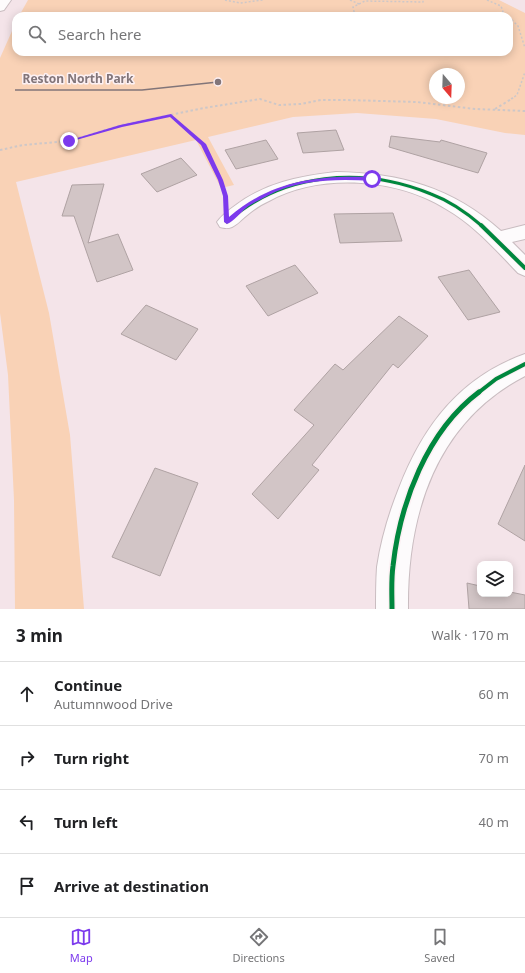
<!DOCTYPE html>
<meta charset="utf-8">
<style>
:root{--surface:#fff;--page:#f6f6f6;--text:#202124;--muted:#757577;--line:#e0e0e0;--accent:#7c3aed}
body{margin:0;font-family:"Noto Sans",sans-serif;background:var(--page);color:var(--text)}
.controls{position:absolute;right:12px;bottom:12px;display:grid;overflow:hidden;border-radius:8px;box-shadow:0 2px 10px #0003}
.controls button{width:36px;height:36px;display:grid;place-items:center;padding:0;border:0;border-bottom:1px solid var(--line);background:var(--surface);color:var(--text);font:20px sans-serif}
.compass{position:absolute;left:429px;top:68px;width:36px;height:36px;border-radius:50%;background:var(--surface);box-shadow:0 2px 10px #0003;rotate:161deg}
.stop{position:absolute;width:12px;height:12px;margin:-9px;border:3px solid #7c3aed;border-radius:50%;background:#fff}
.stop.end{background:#7c3aed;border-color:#fff;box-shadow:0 1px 4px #0008}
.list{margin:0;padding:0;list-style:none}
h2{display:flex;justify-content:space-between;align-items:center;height:52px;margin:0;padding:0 16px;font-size:17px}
h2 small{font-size:13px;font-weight:400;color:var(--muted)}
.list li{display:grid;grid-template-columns:26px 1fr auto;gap:12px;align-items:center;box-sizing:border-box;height:64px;padding:0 16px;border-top:1px solid var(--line)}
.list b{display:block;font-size:15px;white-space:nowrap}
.list p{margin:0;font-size:13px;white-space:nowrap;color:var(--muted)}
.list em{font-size:13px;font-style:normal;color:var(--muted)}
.icon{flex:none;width:22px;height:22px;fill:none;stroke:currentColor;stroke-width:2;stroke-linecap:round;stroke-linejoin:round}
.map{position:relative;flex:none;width:525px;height:609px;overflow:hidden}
.search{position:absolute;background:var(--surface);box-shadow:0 2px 10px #0003;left:12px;right:12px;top:12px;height:44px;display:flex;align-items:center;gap:10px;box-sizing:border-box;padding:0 14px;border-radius:12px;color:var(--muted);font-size:15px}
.sheet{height:308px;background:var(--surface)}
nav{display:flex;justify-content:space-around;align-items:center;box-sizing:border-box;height:56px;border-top:1px solid var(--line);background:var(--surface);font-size:11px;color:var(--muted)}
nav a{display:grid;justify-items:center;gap:2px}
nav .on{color:var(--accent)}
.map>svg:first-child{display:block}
.green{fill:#f9d2b6;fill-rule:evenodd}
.building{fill:#d2c5c6;stroke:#afa2a3}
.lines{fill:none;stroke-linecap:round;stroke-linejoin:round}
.minor-casing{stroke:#c9bcc0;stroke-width:2}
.major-casing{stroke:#c9bcc0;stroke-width:2}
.path-far1{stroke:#cdc7c8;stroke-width:1.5;stroke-dasharray:2 2;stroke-linecap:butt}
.path{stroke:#cdc7c8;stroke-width:2;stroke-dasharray:2.5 2.5;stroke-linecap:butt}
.minor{fill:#fdfbfc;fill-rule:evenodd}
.major{fill:#fdfbfc;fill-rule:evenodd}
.cycleway-far2-casing{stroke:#fcf0f3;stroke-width:5}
.cycleway-far1-casing{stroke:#fcf0f3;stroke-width:6}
.cycleway-casing{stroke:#fcf0f3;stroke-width:8}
.cycleway-far2{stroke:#00873e;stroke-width:3}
.cycleway-far1{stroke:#00873e;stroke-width:4}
.cycleway{stroke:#00873e;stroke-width:5}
.route{fill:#7c3aed}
.leader{fill:none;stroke:#827579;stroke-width:1.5}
.callout-dot{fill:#827579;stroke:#fcf0f3;stroke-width:1.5}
.callout-label{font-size:12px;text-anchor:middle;font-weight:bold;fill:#827579;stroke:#fcf0f3;stroke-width:3;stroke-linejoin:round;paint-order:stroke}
</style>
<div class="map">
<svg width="525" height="609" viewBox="0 0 525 609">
<rect width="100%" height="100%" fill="#f4e4e9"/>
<path class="green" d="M28,0H499L525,13V135L505,133L436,119L357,113L293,117L208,137L234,185L221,188L196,140L16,182L49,313L70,435L84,609H15L14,500L8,375L0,313V58L16,22V52H509V16H19ZM435,74H459V98H435Z"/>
<g class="building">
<polygon points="336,130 344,150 303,153 297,133"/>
<polygon points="391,136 440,142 441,140 487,153 478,173 389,147"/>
<polygon points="266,140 278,159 236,169 225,150"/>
<polygon points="181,158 197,175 157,192 141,174"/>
<polygon points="104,184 88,243 118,234 133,270 97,282 74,216 62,216 72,185"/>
<polygon points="393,213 402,241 340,243 334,214"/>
<polygon points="295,265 318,293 268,316 246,286"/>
<polygon points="469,270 500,312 468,320 438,277"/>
<polygon points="146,305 198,329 176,360 121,334"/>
<polygon points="399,316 428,336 398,368 393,364 312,465 319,470 278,519 252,494 314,425 294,410 335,364 343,370"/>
<polygon points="525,465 525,541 498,524"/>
<polygon points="155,468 198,483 160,576 112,557"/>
<polygon points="467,583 480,586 480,594 510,594 510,592 525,595 525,609 469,609"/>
</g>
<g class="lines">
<defs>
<g id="minor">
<path d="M336,172C400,173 452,187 501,231L525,225V239L512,242L525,255V276L518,273C496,250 474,225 446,209C396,178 321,173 269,201C260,205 253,210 246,216C242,219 237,225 232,227C227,229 225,228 220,227L217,222C222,215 229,210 236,205C265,183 300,176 336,172Z"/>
<path d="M525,354V376C436,422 407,514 408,609H376C376,595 376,581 377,567C381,540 389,513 399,488C423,426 460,377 525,354Z"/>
</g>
<polygon id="major" points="0,0 11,0 4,10 0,11"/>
</defs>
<use href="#minor" class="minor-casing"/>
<use href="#major" class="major-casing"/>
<g class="path-far1">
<polyline points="225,0 240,3 263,0"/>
<polyline points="350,0 359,4"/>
<polyline points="487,0 501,6 503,12 507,16"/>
<polyline points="355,16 353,7 365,1 423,2 423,0"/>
<polyline points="509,17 518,26 525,48"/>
<polyline points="511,99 517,95 525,72"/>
</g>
<g class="path">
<polyline points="495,109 513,98"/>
<polyline points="171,116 203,144 220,180 225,198"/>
<polyline points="0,150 23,145 69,141 122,125 204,108 260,99 279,105 301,104 321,100 346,100 417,102 475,109 525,111"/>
</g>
<use href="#minor" class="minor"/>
<use href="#major" class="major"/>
<defs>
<path id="cycleway-far2" d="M227,222C283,172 363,166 431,194C450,201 467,213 482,226"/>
<g id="cycleway-far1">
<polyline points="481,225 525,268"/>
<polyline points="478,393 496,379 525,364"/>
</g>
<path id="cycleway" d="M392,609C392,595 391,580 393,566C400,503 427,431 479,392"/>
</defs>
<use href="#cycleway-far2" class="cycleway-far2-casing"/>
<use href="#cycleway-far1" class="cycleway-far1-casing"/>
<use href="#cycleway" class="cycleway-casing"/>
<use href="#cycleway-far2" class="cycleway-far2"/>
<use href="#cycleway-far1" class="cycleway-far1"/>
<use href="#cycleway" class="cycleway"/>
</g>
<path class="route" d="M171,114L206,144L223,180L228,196L229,217C272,180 318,175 372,177L375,179L372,181C338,179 299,179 267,196C260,200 252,203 246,208C240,213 234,221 227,224L224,222L223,196L218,180L201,145L170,117L122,127L69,142L67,141L120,125Z"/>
<path class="leader" d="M218 82L142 90H15"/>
<circle class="callout-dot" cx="218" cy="82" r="4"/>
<g class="callout-label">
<text x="78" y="83">Reston North Park</text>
</g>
</svg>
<div class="controls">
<button><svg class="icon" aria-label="layers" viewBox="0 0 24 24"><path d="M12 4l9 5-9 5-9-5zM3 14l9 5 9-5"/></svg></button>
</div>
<svg class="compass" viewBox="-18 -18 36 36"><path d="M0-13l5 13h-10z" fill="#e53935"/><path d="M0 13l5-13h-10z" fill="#757577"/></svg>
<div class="stop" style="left:372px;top:179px"></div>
<div class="stop end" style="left:69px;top:141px"></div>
<div class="search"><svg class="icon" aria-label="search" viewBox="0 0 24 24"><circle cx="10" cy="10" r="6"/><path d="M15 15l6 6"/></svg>Search here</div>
</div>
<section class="sheet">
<h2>3 min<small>Walk · 170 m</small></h2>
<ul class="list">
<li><svg class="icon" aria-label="ahead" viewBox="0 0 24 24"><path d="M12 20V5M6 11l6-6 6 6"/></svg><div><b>Continue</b><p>Autumnwood Drive</p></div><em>60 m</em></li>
<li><svg class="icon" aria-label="right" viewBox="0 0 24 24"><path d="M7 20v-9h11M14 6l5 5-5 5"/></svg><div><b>Turn right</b></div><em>70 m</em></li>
<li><svg class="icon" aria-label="left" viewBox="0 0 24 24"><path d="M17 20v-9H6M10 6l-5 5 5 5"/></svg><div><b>Turn left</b></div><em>40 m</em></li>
<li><svg class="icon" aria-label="arrive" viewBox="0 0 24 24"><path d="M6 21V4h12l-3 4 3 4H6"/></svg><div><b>Arrive at destination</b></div></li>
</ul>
</section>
<nav>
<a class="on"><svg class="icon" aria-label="map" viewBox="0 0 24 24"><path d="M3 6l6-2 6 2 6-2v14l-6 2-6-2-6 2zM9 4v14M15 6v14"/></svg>Map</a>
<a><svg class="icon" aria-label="directions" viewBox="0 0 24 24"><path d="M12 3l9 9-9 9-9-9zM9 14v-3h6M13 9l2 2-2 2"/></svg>Directions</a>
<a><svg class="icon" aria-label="saved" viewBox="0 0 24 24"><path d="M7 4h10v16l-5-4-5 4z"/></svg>Saved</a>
</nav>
